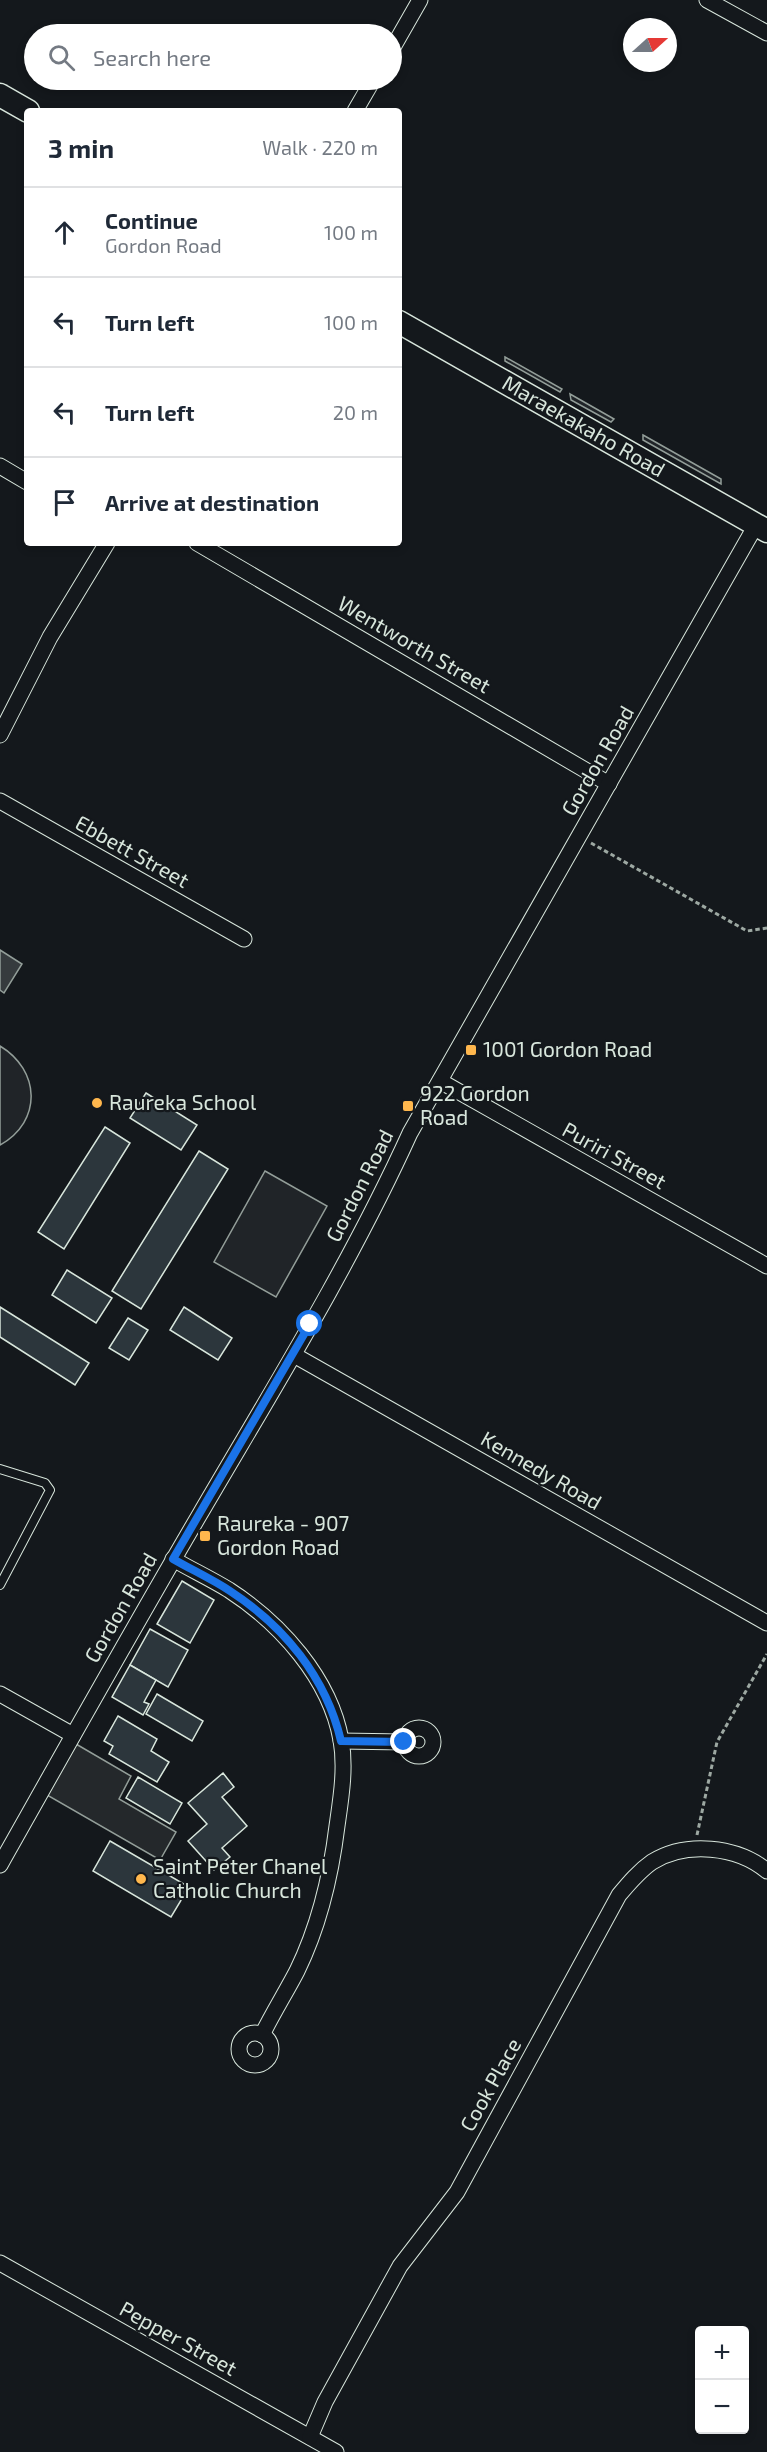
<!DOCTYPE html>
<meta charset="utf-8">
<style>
:root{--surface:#fff;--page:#f6f6f7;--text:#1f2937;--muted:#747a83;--line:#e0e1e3}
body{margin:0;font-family:"Exo 2",sans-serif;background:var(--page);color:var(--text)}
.controls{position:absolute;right:18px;bottom:18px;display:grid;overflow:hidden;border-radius:6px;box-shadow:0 3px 9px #0003}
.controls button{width:54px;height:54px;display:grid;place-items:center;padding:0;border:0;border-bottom:2px solid var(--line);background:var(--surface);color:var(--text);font:30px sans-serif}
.compass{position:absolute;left:623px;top:18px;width:54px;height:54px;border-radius:50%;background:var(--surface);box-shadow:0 3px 9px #0003;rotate:69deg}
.stop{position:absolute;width:18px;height:18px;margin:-14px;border:4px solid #1a73e8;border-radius:50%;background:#fff}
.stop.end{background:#1a73e8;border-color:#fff;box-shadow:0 2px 6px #0008}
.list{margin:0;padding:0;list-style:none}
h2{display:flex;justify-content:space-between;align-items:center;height:78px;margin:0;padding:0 24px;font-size:26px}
h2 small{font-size:20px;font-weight:400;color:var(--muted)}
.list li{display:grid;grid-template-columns:39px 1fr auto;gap:18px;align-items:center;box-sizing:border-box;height:90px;padding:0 24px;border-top:2px solid var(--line)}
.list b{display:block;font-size:22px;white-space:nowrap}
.list p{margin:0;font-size:20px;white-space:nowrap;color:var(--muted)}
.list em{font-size:20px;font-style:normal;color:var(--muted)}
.icon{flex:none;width:33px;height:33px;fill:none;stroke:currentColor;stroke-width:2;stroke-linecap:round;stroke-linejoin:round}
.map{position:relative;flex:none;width:767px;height:2452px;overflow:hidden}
.search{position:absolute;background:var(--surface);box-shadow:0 3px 9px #0003;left:24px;top:24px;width:378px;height:66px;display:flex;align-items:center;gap:15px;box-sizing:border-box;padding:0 21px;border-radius:33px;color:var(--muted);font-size:22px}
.panel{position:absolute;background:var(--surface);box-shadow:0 3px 9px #0003;left:24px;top:108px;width:378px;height:438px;border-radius:6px}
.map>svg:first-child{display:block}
.green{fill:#202428;stroke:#939e99;stroke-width:1.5}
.parking{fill:#24282b;stroke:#939e99;stroke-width:1.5}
.water{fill:#363b3e;stroke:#939e99;stroke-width:1.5}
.building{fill:#2c363c;stroke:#d8e6dc;stroke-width:1.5}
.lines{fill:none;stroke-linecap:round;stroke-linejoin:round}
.service-casing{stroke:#d8e6dc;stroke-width:10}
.minor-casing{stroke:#d8e6dc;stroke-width:17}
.secondary-casing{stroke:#d8e6dc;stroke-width:25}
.path{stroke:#9da8a2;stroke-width:3;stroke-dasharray:4.5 3;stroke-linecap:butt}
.service{stroke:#14181c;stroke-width:8}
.minor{stroke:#14181c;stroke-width:15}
.secondary{stroke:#14181c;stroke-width:22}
.route{stroke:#1a73e8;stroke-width:8}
.poi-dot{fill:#ffb74d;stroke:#14181c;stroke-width:2}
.labels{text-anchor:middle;stroke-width:4.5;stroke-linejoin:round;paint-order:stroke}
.street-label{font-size:21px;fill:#d8e6dc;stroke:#14181c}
.poi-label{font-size:21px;fill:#d8e6dc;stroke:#14181c;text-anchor:start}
</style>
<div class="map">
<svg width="767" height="2452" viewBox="0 0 767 2452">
<rect width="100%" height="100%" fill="#14181c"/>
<g class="green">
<polygon points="505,357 562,389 560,392 505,361"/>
<polygon points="570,394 614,419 611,422 571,400"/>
<polygon points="643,435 721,479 721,484 643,440"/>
<path d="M0,1046C40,1070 43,1121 0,1145Z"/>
<polygon points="265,1171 327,1206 276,1297 214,1262"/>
</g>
<polygon class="parking" points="76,1744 131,1776 119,1799 176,1832 160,1860 47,1795"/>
<polygon class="water" points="0,950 22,964 4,993 0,990"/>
<g class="building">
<polygon points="146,1093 197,1125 181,1150 130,1118"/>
<polygon points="105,1127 130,1143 64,1249 38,1232"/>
<polygon points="199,1151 228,1169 141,1309 112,1291"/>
<polygon points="67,1270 112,1298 96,1323 52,1295"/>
<polygon points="0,1307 89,1363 75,1385 0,1337"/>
<polygon points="184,1307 232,1338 218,1360 170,1330"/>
<polygon points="128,1318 148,1330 129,1360 109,1348"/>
<polygon points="182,1581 214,1600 190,1643 157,1624"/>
<polygon points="150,1629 188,1650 168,1687 130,1665"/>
<polygon points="130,1665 156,1680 144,1702 149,1704 143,1715 112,1697"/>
<polygon points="157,1694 203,1721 192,1741 146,1714"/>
<polygon points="118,1716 157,1739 151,1751 169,1762 157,1782 109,1754 113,1746 104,1741"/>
<polygon points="223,1773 234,1787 222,1797 247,1826 222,1848 230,1857 214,1870 188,1841 207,1824 188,1803"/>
<polygon points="138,1777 182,1803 170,1824 126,1798"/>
<polygon points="110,1841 189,1887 171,1917 93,1871"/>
</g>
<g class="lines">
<defs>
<polyline id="service" points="0,1469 45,1483 50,1490 0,1585"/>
<g id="minor">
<polyline points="707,0 767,33"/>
<polyline points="392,49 420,0"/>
<polyline points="355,111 373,80"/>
<polyline points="0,466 27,482"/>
<polyline points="197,543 609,784"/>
<polyline points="0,735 50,637 107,543"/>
<polyline points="0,801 244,939"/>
<polyline points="440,1081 767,1266"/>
<polyline points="294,1355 767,1623"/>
<path d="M173,1559C192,1570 211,1579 229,1590C280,1623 330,1678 341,1740C346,1768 341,1798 337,1826C331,1875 319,1926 297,1971C286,1992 273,2013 262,2035"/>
<polyline points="0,1694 73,1735"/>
<circle cx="419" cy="1742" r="14"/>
<polyline points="341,1741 404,1742"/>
<path d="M0,1865C66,1748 132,1630 200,1514C273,1389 350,1265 410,1133L756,525"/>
<circle cx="255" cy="2049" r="16"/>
<polyline points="0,2263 336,2452"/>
<path d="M310,2437L325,2402L400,2266L457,2192L619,1895C629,1883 639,1871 652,1862C686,1841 737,1846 767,1871"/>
</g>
<g id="secondary">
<polyline points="0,95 28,111"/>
<path id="s1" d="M399,322L767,531"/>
</g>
</defs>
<use href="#service" class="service-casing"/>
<use href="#minor" class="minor-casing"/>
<use href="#secondary" class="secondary-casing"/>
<g class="path">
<polyline points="591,843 747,931 767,928"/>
<polyline points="697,1835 717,1742 767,1654"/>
</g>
<use href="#service" class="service"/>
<use href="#minor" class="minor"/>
<use href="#secondary" class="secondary"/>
</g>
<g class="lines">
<path class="route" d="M310,1324L173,1559C192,1570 212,1579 230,1591C284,1626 326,1677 341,1741L404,1742"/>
</g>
<g class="poi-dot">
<rect x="465" y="1044" width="12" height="12" rx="3"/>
<circle cx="97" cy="1103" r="6"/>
<rect x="402" y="1100" width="12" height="12" rx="3"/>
<rect x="199" y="1530" width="12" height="12" rx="3"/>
<circle cx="141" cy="1879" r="6"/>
</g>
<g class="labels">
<g class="street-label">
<text dy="7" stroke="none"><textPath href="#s1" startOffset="212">Maraekakaho Road</textPath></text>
<text transform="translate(414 645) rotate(30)" y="7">Wentworth Street</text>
<text transform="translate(598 761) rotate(-60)" y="7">Gordon Road</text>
<text transform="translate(132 852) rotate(29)" y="7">Ebbett Street</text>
<text transform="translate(614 1156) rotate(29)" y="7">Puriri Street</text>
<text transform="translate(360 1186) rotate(-63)" y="7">Gordon Road</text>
<text transform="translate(541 1471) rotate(30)" y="7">Kennedy Road</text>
<text transform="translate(121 1608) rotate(-60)" y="7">Gordon Road</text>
<text transform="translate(491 2085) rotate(-61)" y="7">Cook Place</text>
<text transform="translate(178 2339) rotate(29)" y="7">Pepper Street</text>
</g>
<g class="poi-label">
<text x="483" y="1057">1001 Gordon Road</text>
<text x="420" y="1101">922 Gordon<tspan x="420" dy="24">Road</tspan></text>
<text x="109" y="1110">Raureka School</text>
<text x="217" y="1531">Raureka - 907<tspan x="217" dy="24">Gordon Road</tspan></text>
<text x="153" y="1874">Saint Peter Chanel<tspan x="153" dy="24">Catholic Church</tspan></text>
</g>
</g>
</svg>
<div class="controls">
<button>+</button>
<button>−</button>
</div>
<svg class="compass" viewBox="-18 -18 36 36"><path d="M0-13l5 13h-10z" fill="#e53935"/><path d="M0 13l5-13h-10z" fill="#747a83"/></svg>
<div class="stop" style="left:310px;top:1324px"></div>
<div class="stop end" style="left:404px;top:1742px"></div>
<div class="search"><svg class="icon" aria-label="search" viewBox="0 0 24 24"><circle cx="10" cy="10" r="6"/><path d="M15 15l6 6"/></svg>Search here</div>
<section class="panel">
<h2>3 min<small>Walk · 220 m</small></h2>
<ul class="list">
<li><svg class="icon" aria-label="ahead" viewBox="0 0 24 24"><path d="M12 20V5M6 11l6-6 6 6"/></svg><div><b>Continue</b><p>Gordon Road</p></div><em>100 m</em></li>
<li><svg class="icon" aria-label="left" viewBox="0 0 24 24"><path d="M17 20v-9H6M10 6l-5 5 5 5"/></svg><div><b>Turn left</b></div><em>100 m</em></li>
<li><svg class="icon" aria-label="left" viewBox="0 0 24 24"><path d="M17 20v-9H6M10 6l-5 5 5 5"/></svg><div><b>Turn left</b></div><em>20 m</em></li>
<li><svg class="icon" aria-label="arrive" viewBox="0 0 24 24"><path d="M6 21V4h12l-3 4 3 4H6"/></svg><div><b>Arrive at destination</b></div></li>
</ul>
</section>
</div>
